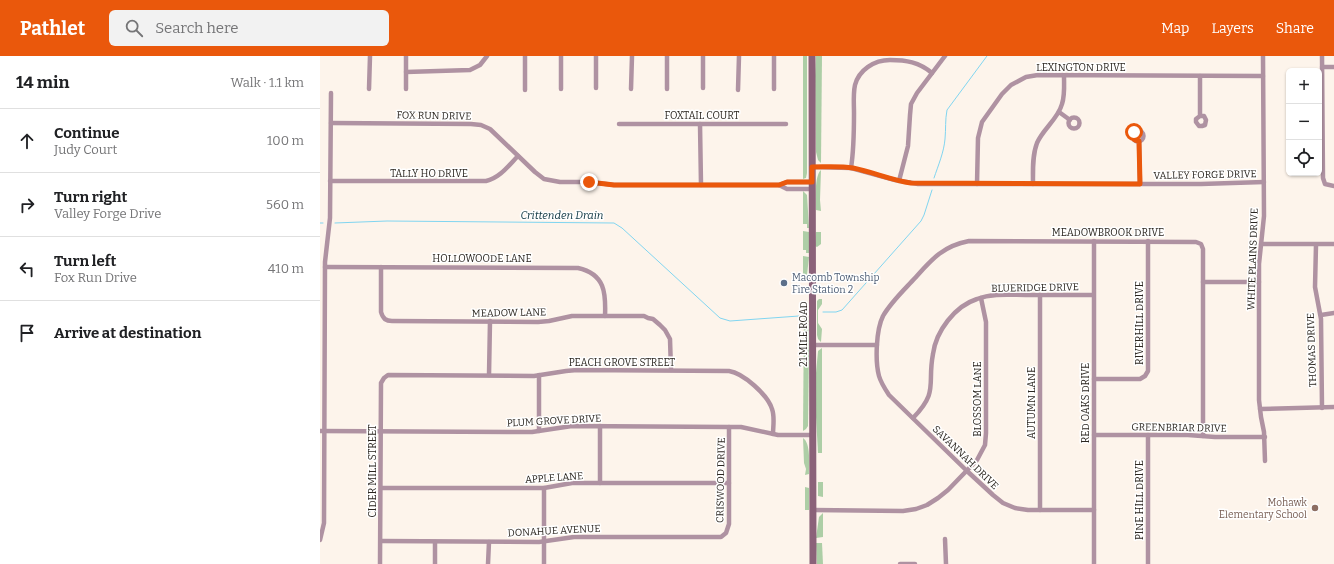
<!DOCTYPE html>
<meta charset="utf-8">
<style>
:root{--surface:#fff;--page:#f2f2f2;--text:#202124;--muted:#757577;--line:#e0e0e0;--accent:#ea580c}
body{margin:0;font-family:Bitter,serif;background:var(--page);color:var(--text)}
.controls{position:absolute;right:12px;top:12px;display:grid;overflow:hidden;border-radius:6px;box-shadow:0 1px 3px #0004}
.controls button{width:36px;height:36px;display:grid;place-items:center;padding:0;border:0;border-bottom:1px solid var(--line);background:var(--surface);color:var(--text);font:20px sans-serif}
.stop{position:absolute;width:12px;height:12px;margin:-9px;border:3px solid #ea580c;border-radius:50%;background:#fff}
.stop.end{background:#ea580c;border-color:#fff;box-shadow:0 1px 4px #0008}
.list{margin:0;padding:0;list-style:none}
h2{display:flex;justify-content:space-between;align-items:center;height:52px;margin:0;padding:0 16px;font-size:17px}
h2 small{font-size:13px;font-weight:400;color:var(--muted)}
.list li{display:grid;grid-template-columns:26px 1fr auto;gap:12px;align-items:center;box-sizing:border-box;height:64px;padding:0 16px;border-top:1px solid var(--line)}
.list b{display:block;font-size:15px;white-space:nowrap}
.list p{margin:0;font-size:13px;white-space:nowrap;color:var(--muted)}
.list em{font-size:13px;font-style:normal;color:var(--muted)}
.icon{flex:none;width:22px;height:22px;fill:none;stroke:currentColor;stroke-width:2;stroke-linecap:round;stroke-linejoin:round}
.map{position:relative;flex:none;width:1014px;height:508px;overflow:hidden}
header{display:flex;align-items:center;gap:24px;box-sizing:border-box;height:56px;padding:0 20px;background:var(--accent);color:#fff}
header strong{font-size:19px}
nav{display:flex;gap:22px;margin-inline-start:auto;font-size:14px}
.search{width:280px;height:36px;background:var(--page);display:flex;align-items:center;gap:10px;box-sizing:border-box;padding:0 14px;border-radius:6px;color:var(--muted);font-size:15px}
main{display:flex}
aside{flex:1;background:var(--surface)}
.map>svg:first-child{display:block}
.green{fill:#adcea6}
.lines{fill:none;stroke-linecap:round;stroke-linejoin:round}
.stream{stroke:#81d5f0;stroke-width:1}
.street{stroke:#af92a2;stroke-width:4.5}
.secondary{stroke:#8b6279;stroke-width:7}
.route{stroke:#ea580c;stroke-width:5}
.service-dot{fill:#5c6f8a;stroke:#fff;stroke-width:1.5}
.education-dot{fill:#8d6e63;stroke:#fff;stroke-width:1.5}
.labels{text-anchor:middle;stroke-width:3;stroke-linejoin:round;paint-order:stroke}
.street-label{font-size:10px;fill:#2b2620;stroke:#fff}
.service-label{font-size:10px;fill:#4e5e75;stroke:#fff;text-anchor:start}
.education-label{font-size:10px;fill:#785e54;stroke:#fff;text-anchor:end}
.water-label{font-size:11px;font-style:italic;fill:#09323e;stroke:#fff}
</style>
<header>
<strong>Pathlet</strong>
<div class="search"><svg class="icon" aria-label="search" viewBox="0 0 24 24"><circle cx="10" cy="10" r="6"/><path d="M15 15l6 6"/></svg>Search here</div>
<nav><a>Map</a><a>Layers</a><a>Share</a></nav>
</header>
<main>
<aside>
<h2>14 min<small>Walk · 1.1 km</small></h2>
<ul class="list">
<li><svg class="icon" aria-label="ahead" viewBox="0 0 24 24"><path d="M12 20V5M6 11l6-6 6 6"/></svg><div><b>Continue</b><p>Judy Court</p></div><em>100 m</em></li>
<li><svg class="icon" aria-label="right" viewBox="0 0 24 24"><path d="M7 20v-9h11M14 6l5 5-5 5"/></svg><div><b>Turn right</b><p>Valley Forge Drive</p></div><em>560 m</em></li>
<li><svg class="icon" aria-label="left" viewBox="0 0 24 24"><path d="M17 20v-9H6M10 6l-5 5 5 5"/></svg><div><b>Turn left</b><p>Fox Run Drive</p></div><em>410 m</em></li>
<li><svg class="icon" aria-label="arrive" viewBox="0 0 24 24"><path d="M6 21V4h12l-3 4 3 4H6"/></svg><div><b>Arrive at destination</b></div></li>
</ul>
</aside>
<div class="map">
<svg width="1014" height="508" viewBox="0 0 1014 508">
<rect width="100%" height="100%" fill="#fdf4eb"/>
<g class="green">
<polygon points="483,0 487,0 487,117 486,122 483,123"/>
<polygon points="496,0 502,0 501,107 498,104 496,96 495,19"/>
<path d="M501,114L500,144L501,155L496,154C496,145 494,120 501,114Z"/>
<polygon points="483,135 487,139 489,172 487,172 487,168 483,168"/>
<polygon points="483,175 489,176 490,197 486,197 486,194 483,194"/>
<polygon points="496,176 501,176 501,188 497,191 495,190"/>
<polygon points="483,200 489,201 487,219 483,221"/>
<polygon points="499,243 502,243 502,248 498,254 498,267 502,273 501,286 498,283 497,279 497,245"/>
<polygon points="484,250 487,251 488,254 489,298 488,370 486,373 483,375"/>
<polygon points="502,292 502,397 498,397 496,361 496,317 498,295"/>
<path d="M483,382C491,387 489,409 489,418L485,419L486,413L484,407Z"/>
<polygon points="498,426 503,426 503,441 498,440"/>
<polygon points="485,431 489,432 489,454 485,454"/>
<polygon points="503,457 503,481 496,482 499,461"/>
<polygon points="496,487 502,487 503,508 497,508"/>
</g>
<g class="lines">
<g class="stream">
<path d="M614,122C618,110 624,96 625,83C626,73 625,64 627,54L667,0"/>
<polyline points="0,167 3,167"/>
<polyline points="15,167 67,165 294,167 302,172 400,262 410,265 479,260"/>
<polyline points="503,256 516,256 522,254 601,165 604,159 612,134"/>
</g>
<g class="street">
<polyline points="383,0 383,32"/>
<polyline points="454,0 454,33"/>
<polyline points="943,0 944,160 939,208 939,344 941,361 944,376 945,405"/>
<polyline points="1002,0 1003,122 1005,128 1014,130"/>
<polyline points="1002,11 1014,11"/>
<polyline points="86,16 150,14 160,9 167,0"/>
<polyline points="880,20 880,60 876,63 876,66 879,70 882,70 885,69 886,64 884,60 880,60"/>
<polyline points="276,32 276,0"/>
<polyline points="49,33 50,0"/>
<polyline points="86,33 86,0"/>
<polyline points="241,33 241,0"/>
<polyline points="311,33 312,0"/>
<polyline points="347,33 347,0"/>
<polyline points="205,34 205,0"/>
<polyline points="418,34 419,0"/>
<polyline points="739,56 750,64"/>
<circle cx="754" cy="67" r="5.5"/>
<polyline points="11,67 151,68 161,69 170,73 215,116 224,123 240,126 269,126 294,129 459,129 467,133 492,133"/>
<polyline points="299,68 466,68"/>
<polyline points="380,68 381,129"/>
<circle cx="818" cy="80" r="5.5"/>
<polyline points="819,85 820,128"/>
<polyline points="492,111 531,112 575,124 598,128 881,128 944,126"/>
<path d="M531,112C534,93 534,75 534,57C534,48 533,38 535,29C539,14 554,4 570,4C586,4 599,6 612,17"/>
<path d="M10,125H166C180,122 189,109 198,100"/>
<polyline points="579,125 588,90 590,59 591,48 597,37 625,0"/>
<polyline points="657,128 658,82 662,66 682,38 691,29 706,21 718,19 943,20"/>
<path d="M713,128C713,115 712,100 717,87C723,73 738,63 742,48C745,39 744,29 744,20"/>
<polyline points="459,129 467,126 492,126"/>
<polyline points="774,185 774,508"/>
<polyline points="941,188 1014,188"/>
<polyline points="996,189 995,231 1001,263 1002,352"/>
<path d="M5,211L258,212C285,218 286,237 285,260"/>
<path d="M61,211V256C63,263 66,265 72,265L218,266L229,265L252,260H324L328,262L333,263L340,269L345,274L350,283L351,314"/>
<polyline points="883,226 939,226"/>
<polyline points="720,239 720,454"/>
<polyline points="1001,259 1014,257"/>
<polyline points="493,289 557,289"/>
<polyline points="169,319 170,265"/>
<polyline points="219,319 219,375"/>
<polyline points="774,323 820,323 825,320 828,315 828,185"/>
<polyline points="940,353 1014,351"/>
<path d="M593,362C619,335 607,329 613,298C616,275 635,250 657,243C673,237 690,239 706,239C728,239 751,239 773,239"/>
<polyline points="0,375 212,376 252,370 409,371 421,371 458,379 493,379"/>
<polyline points="774,379 868,379 895,381 945,381"/>
<polyline points="828,379 828,508"/>
<polyline points="280,427 280,370"/>
<polyline points="61,432 224,432 252,427 409,427"/>
<polyline points="493,454 583,455 596,453 607,449 618,442 628,434 657,404 665,389 666,377 666,266 661,242"/>
<path d="M774,454H708L695,452L683,447L673,439L647,415L569,339C565,333 561,327 559,320C555,305 556,274 563,260C571,246 584,234 595,222C612,203 623,190 649,185L876,186L881,188L883,193V380"/>
<polyline points="625,483 626,508"/>
<polyline points="0,484 4,467 5,206 10,162 11,37"/>
<polyline points="61,485 219,486 254,481 401,481 406,477 409,468 409,371"/>
<path d="M60,508L61,327L64,322L68,319L214,320L246,315L257,314L409,315C423,317 448,339 452,353C455,361 453,370 453,378"/>
<polyline points="115,508 115,486"/>
<polyline points="168,508 169,486"/>
<polyline points="224,508 224,432"/>
<polyline points="580,508 595,508"/>
</g>
<polyline class="secondary" points="492,0 493,508"/>
</g>
<g class="lines">
<path class="route" d="M269,126L294,129H459L467,126H492V111C506,111 520,110 533,112C553,116 571,124 591,127L820,128L819,85C814,85 811,81 814,76"/>
</g>
<circle class="service-dot" cx="464" cy="227" r="4"/>
<circle class="education-dot" cx="995" cy="452" r="4"/>
<g class="labels">
<g class="street-label">
<text x="761" y="15">LEXINGTON DRIVE</text>
<text transform="translate(114 59) rotate(1)" y="4">FOX RUN DRIVE</text>
<text x="382" y="63">FOXTAIL COURT</text>
<text x="109" y="121">TALLY HO DRIVE</text>
<text transform="translate(885 118) rotate(-1)" y="4">VALLEY FORGE DRIVE</text>
<text x="788" y="180">MEADOWBROOK DRIVE</text>
<text x="162" y="206">HOLLOWOODE LANE</text>
<text transform="translate(932 203) rotate(-88)" y="4">WHITE PLAINS DRIVE</text>
<text transform="translate(715 231) rotate(-1)" y="4">BLUERIDGE DRIVE</text>
<text transform="translate(189 256) rotate(-1)" y="4">MEADOW LANE</text>
<text transform="translate(819 267) rotate(-90)" y="4">RIVERHILL DRIVE</text>
<text transform="translate(483 278) rotate(-90)" y="4">21 MILE ROAD</text>
<text transform="translate(991 294) rotate(-92)" y="4">THOMAS DRIVE</text>
<text x="302" y="310">PEACH GROVE STREET</text>
<text transform="translate(657 343) rotate(-90)" y="4">BLOSSOM LANE</text>
<text transform="translate(711 347) rotate(-90)" y="4">AUTUMN LANE</text>
<text transform="translate(765 347) rotate(-90)" y="4">RED OAKS DRIVE</text>
<text transform="translate(234 364) rotate(-3)" y="4">PLUM GROVE DRIVE</text>
<text transform="translate(859 371) rotate(1)" y="4">GREENBRIAR DRIVE</text>
<text transform="translate(646 401) rotate(44)" y="4">SAVANNAH DRIVE</text>
<text transform="translate(52 415) rotate(-90)" y="4">CIDER MILL STREET</text>
<text transform="translate(234 421) rotate(-4)" y="4">APPLE LANE</text>
<text transform="translate(400 424) rotate(-89)" y="4">CRISWOOD DRIVE</text>
<text transform="translate(819 444) rotate(-90)" y="4">PINE HILL DRIVE</text>
<text transform="translate(234 474) rotate(-3)" y="4">DONAHUE AVENUE</text>
</g>
<g class="service-label">
<text x="472" y="225">Macomb Township<tspan x="472" dy="12">Fire Station 2</tspan></text>
</g>
<g class="education-label">
<text x="987" y="450">Mohawk<tspan x="987" dy="12">Elementary School</tspan></text>
</g>
<g class="water-label">
<text x="242" y="163">Crittenden Drain</text>
</g>
</g>
</svg>
<div class="controls">
<button>+</button>
<button>−</button>
<button><svg class="icon" aria-label="locate" viewBox="0 0 24 24"><circle cx="12" cy="12" r="6"/><path d="M12 2v4M12 18v4M2 12h4M18 12h4"/></svg></button>
</div>
<div class="stop" style="left:814px;top:76px"></div>
<div class="stop end" style="left:269px;top:126px"></div>
</div>
</main>
